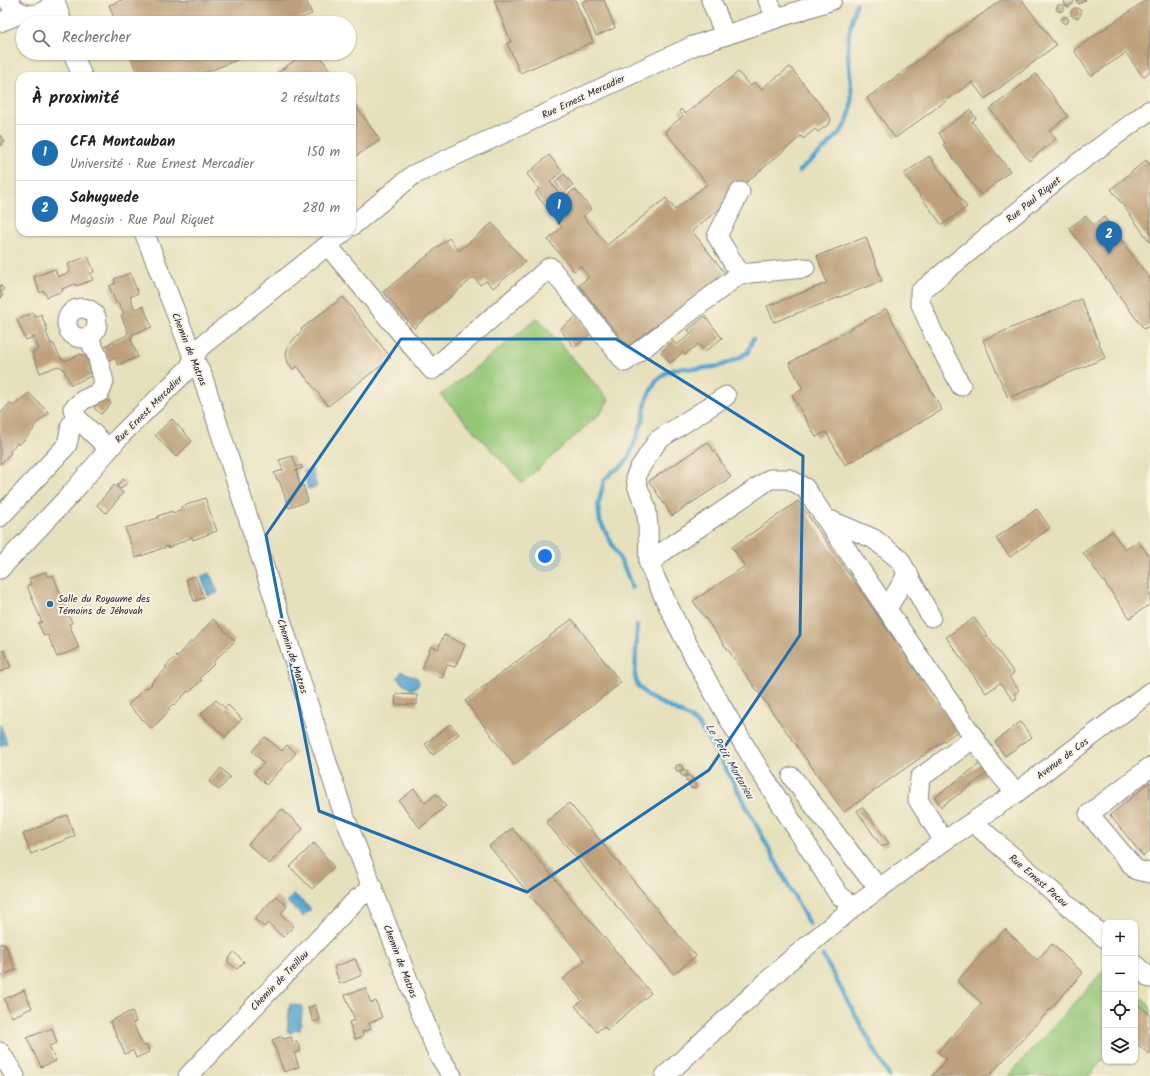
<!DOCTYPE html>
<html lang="fr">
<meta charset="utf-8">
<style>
:root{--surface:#fff;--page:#f2f2f2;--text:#202124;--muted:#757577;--line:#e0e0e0;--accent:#1f6fb2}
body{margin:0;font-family:Kalam,sans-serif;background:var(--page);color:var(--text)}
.controls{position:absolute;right:12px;bottom:12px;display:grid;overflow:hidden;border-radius:8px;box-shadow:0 1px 3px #0004}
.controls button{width:36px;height:36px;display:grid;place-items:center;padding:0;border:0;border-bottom:1px solid var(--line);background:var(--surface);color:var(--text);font:20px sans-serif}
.you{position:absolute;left:545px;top:556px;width:14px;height:14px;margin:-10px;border:3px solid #fff;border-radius:50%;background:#1a73e8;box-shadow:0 0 0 6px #1a73e833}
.badge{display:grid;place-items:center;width:26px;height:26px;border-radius:50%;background:var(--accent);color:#fff;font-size:13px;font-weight:700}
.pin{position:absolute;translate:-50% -33px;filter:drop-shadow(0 1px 2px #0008)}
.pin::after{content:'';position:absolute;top:21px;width:14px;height:12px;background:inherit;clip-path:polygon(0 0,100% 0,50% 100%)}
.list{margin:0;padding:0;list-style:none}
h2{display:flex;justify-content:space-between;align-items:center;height:52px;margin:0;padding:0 16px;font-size:17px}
h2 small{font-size:13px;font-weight:400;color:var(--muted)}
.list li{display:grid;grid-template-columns:26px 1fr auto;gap:12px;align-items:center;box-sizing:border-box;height:56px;padding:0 16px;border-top:1px solid var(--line)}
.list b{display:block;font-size:15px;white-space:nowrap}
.list p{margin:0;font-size:13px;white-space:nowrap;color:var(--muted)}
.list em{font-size:13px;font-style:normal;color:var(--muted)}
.icon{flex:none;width:22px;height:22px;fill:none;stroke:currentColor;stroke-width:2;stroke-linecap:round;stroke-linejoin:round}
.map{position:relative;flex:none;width:1150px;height:1076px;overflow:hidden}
.search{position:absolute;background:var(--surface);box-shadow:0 1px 3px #0004;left:16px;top:16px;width:340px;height:44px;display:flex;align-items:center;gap:10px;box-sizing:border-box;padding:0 14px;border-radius:22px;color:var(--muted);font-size:15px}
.panel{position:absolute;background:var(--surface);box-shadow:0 1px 3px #0004;left:16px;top:72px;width:340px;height:164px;border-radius:12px}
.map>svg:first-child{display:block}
.green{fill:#94c676;stroke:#5b7458}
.water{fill:#52a3cc;stroke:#3a6284}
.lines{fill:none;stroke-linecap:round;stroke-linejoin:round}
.stream{stroke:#52a3cc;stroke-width:4.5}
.building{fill:#bda17b}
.minor-casing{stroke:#84817c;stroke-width:21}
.minor{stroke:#fff;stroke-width:19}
.marked{fill:none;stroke:#1f6fb2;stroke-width:3;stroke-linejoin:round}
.poi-dot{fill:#1f6fb2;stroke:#fcf5e5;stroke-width:1.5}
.labels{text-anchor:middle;stroke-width:4;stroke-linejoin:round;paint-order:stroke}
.street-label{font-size:10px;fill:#22223b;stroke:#fcf5e5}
.poi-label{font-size:10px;fill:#22223b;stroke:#fcf5e5;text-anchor:start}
.water-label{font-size:11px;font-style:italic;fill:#355675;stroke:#fcf5e5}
</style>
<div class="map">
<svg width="1150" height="1076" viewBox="0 0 1150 1076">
<rect width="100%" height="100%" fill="#fcf5e5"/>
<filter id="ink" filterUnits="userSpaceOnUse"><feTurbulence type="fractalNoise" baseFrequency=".025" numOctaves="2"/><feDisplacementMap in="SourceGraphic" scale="8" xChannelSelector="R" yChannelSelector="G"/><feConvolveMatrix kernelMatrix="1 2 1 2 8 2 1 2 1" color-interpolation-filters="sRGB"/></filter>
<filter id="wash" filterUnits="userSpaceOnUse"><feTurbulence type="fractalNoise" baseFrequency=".012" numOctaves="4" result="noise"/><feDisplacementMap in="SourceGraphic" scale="16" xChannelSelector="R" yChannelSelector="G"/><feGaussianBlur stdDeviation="0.9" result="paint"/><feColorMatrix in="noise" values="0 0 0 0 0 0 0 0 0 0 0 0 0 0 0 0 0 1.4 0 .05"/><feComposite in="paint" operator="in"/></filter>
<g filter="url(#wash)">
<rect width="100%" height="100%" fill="#e6e0bc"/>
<g class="green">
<polygon points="538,318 609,400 600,414 522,483 441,395"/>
<polygon points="1105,969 1105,1057 1089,1076 1008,1076"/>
<polygon points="1135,992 1150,1006 1150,1015 1137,1003 1135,1005"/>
</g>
<g class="water">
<polygon points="312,469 317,487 308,489 304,471"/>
<polygon points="210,573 218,593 208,596 201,576"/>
<polygon points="402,671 417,678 419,681 418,686 411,690 397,678"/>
<polygon points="0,724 7,743 0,746"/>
<polygon points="294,894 311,909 303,917 287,902"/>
<polygon points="290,1004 303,1006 300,1030 295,1030 292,1033 287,1032"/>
</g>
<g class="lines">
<g class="stream">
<path d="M799,171C813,158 830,146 842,130C860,105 847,75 848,46C848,32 853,18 856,4"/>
<polyline points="632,588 625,569 600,521 598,506 604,480 612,472 621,467 628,459 642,423 647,398 656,381 667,372 680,368 697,369 720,366 737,359 748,352 753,339"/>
<polyline points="637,625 635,677 638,686 649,697 689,717 699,725 728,772 809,924"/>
<polyline points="823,956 889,1076"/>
</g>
</g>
<g id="blocks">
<g class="building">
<polygon points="122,0 306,0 312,14 289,23 116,23 109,5"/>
<polygon points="494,0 575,0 593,42 520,73 507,43 511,42"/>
<polygon points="586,0 604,0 615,28 596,36 582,2"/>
<polygon points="1001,0 1022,0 1056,45 985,99 972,82 895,138 867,98"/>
<polygon points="1064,0 1073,0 1074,2 1069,7 1065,5"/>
<polygon points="1076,0 1086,0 1079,4"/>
<polygon points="1146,0 1150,0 1150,71 1143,77 1126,53 1091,76 1074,50"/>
<circle cx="1060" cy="8" r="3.5"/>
<circle cx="1076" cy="13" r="5"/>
<circle cx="1065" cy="20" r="3.5"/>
<polygon points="129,53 254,53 197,76 138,76"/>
<polygon points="305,53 318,53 334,76 273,76"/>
<polygon points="790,67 831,118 830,123 818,132 815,129 803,139 801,136 722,203 724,205 692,231 728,277 650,339 645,333 628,347 579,285 589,277 580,266 574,271 548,240 562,227 535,193 539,189 527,174 549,155 562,171 550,182 564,198 575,189 591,209 583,216 607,245 666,198 675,210 707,184 665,131 683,116 679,111 681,109 685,114 738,72 750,86 755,82 761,89"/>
<polygon points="1036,74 1068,116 1049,131 1056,139 1029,161 990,109"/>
<polygon points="352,101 380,140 352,159"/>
<polygon points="970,110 976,118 972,122 1010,171 981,195 943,145 945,143 939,133"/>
<polygon points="0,135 5,142 0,147"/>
<polygon points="929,156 967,207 942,225 904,174"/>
<polygon points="1146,160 1150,165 1150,242 1111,189"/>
<polygon points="564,174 573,185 564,193 555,182"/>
<polygon points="1086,216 1093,225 1104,217 1150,279 1150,325 1144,329 1069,228"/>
<polygon points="492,223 525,262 493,288 486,281 480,285 474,277 414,328 383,292 449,238 459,251"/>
<polygon points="866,237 882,281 774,322 767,306 827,283 817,256"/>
<polygon points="88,256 94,272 90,274 93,280 76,286 75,284 62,289 63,291 47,297 44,291 40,293 34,277 55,269 58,277 70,272 68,264"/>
<polygon points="130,273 138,293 130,297 135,309 143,306 152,327 133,334 131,339 138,357 118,365 115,358 108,360 103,347 110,344 109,343 126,336 128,332 121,315 124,314 118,302 116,303 109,286 116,283 114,279"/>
<polygon points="0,285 4,289 1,292 3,295 0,298"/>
<polygon points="343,297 391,358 328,406 297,366 293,369 288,363 286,354 288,346 302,330 301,329"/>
<polygon points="1081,299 1105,358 1008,398 983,340"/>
<polygon points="886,309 942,410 845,465 826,432 816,437 792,395 803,389 789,363"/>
<polygon points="33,313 35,317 41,314 48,331 46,332 51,344 53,343 61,359 65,361 81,354 82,356 89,353 94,365 88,368 91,376 71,385 63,368 58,366 40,373 32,353 39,349 34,337 26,340 17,320"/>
<polygon points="578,315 592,333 574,347 560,329"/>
<polygon points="705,316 722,338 705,352 698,344 685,355 683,352 670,363 661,352 673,341 677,345 691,334 688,330"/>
<polygon points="29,393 49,413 36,424 33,428 34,429 19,445 17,443 10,451 11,453 0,464 0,414 10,403 13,406"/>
<polygon points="104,397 111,404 101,414 94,408"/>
<polygon points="172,419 192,441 176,457 155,435"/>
<polygon points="708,442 731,477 672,516 649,481"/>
<polygon points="293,456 296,467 301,465 302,468 296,470 300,486 303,485 308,501 289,508 279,480 277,480 274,473 283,470 279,460"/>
<polygon points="123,479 127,483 121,489 117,486"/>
<polygon points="114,485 123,493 106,513 97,505"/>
<polygon points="205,498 217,531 193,540 192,537 168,548 168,546 136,558 125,528 158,518 158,516 172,511 173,513 182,509 181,507"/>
<polygon points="798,501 958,731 844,812 693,601 745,566 732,547"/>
<polygon points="1037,509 1050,528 1010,557 996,538"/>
<polygon points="1112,531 1125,550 1138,541 1150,557 1150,604 1130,618 1083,553"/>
<polygon points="45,572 48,577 53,575 72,623 69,624 79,648 57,657 48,635 44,636 38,623 42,622 27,586 31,584 29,579"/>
<polygon points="195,576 204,598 194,601 186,579"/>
<polygon points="974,618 1014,673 1009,677 1019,690 1014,694 1017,698 1013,700 1000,683 986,693 946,637"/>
<polygon points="213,619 235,641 213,662 214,664 200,678 202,680 190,692 188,691 174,705 173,704 168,708 170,710 152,729 128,705 146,687 148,688 152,684 151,683 167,668 165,667 176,656 177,658 191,641 193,642"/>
<polygon points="572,619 621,683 514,765 465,701"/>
<polygon points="444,635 465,645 455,667 447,665 442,678 422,669 431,646 438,649"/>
<polygon points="4,650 11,667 0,672 0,652"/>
<polygon points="396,694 417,695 417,705 395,704"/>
<polygon points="216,700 225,708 228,705 242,719 225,737 201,714"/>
<polygon points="1020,722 1032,737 1005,756 995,742"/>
<polygon points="450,724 459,734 433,755 425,744"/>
<polygon points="265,737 282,751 287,745 296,753 266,785 254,773 264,763 252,751"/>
<polygon points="981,763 988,773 941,807 935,797"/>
<circle cx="679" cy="768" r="3.5"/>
<polygon points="221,768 230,777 219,790 209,782"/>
<circle cx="684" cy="773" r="3.5"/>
<circle cx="689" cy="779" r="3.5"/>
<circle cx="693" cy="785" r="3.5"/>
<polygon points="1150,782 1150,850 1143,856 1110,815"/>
<polygon points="414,789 425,803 436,794 446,806 420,828 399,801"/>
<polygon points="569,803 696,956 674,974 546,822"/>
<polygon points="862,807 889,843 882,847 857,811"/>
<polygon points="282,809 303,829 269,864 248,844"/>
<polygon points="67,815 75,836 31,854 23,834"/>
<polygon points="512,828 651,993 607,1030 603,1026 597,1032 575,1006 582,1001 563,979 585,961 489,846"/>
<polygon points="314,843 334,867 312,889 290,867"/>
<polygon points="276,896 287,906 281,914 294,926 283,937 268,923 264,927 254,919"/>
<polygon points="1005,929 1037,960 1052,944 1083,973 989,1076 932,1076 947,1059 938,1052 982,1003 957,981"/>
<polygon points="0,943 6,946 16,970 0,976"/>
<polygon points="234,952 244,962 237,969 227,961"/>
<polygon points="355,959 362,975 340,984 334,967"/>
<polygon points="365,988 371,1003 376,1001 382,1018 369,1023 371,1029 362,1032 363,1036 355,1039 349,1022 355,1020 345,995"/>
<polygon points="24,990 32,1008 12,1017 4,999"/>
<polygon points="1137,1003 1150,1015 1150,1055 1135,1042 1135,1005"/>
<polygon points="315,1005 320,1020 314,1022 308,1008"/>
<polygon points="132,1011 136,1022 133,1023 143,1046 147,1045 149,1052 136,1058 133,1050 125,1054 110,1021"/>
<polygon points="52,1028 57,1043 49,1046 56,1061 41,1067 27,1038"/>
<polygon points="282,1036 283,1039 291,1037 293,1043 297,1041 301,1051 294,1053 299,1067 284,1072 272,1040"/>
</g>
</g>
</g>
<g filter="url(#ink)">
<use href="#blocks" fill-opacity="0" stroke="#84817c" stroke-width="1"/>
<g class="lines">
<defs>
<g id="minor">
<path d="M8,0C18,20 44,19 54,0"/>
<polyline points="55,0 62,23"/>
<polyline points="711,0 725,35"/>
<polyline points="768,0 776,18"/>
<polyline points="0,22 23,13"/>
<polyline points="73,53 82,76"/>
<polyline points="740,192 717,236 740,274"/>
<polyline points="352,226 413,175 693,46 832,0"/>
<polyline points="144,232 194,359 202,375 344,815 419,1008 438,1054 452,1076"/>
<polyline points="328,246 432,370 550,267 625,362 740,274 805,268"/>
<circle cx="82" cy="323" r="15"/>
<polyline points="961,386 934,335 920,302 920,292 1065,173 1150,110"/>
<polyline points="76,417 73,409 83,400 100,392 104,382 97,355 88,337"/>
<polyline points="0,517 67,445 71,425 76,417 109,449"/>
<polyline points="825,518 874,539 900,560 931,617"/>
<polyline points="649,564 648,525 646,508 637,485 636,476 639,469 658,440 726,396"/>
<polyline points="0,569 70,495 121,435 189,368 199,348 344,232"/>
<polyline points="887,609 908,573"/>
<polyline points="1150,767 1089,814 1136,870 1150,873"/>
<polyline points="792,777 864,871 880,888"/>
<polyline points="973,822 1105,938"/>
<polyline points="944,841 918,800 920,778 974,738"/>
<path d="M854,907L839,895C770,788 700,681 649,564L664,551L770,479H789L805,488L993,766L1016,793"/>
<polyline points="1135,965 1150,978"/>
<polyline points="0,1052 15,1076"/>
<polyline points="188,1076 357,899 373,888"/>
<polyline points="665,1076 788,962 854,907 944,841 1016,793 1150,692"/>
</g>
</defs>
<use href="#minor" class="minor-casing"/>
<use href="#minor" class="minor"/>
</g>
</g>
<path class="marked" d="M401,339H616L803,456L800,635L709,770L527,892L319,811L266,535Z"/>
<circle class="poi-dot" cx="50" cy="604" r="4"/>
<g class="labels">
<g class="street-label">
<text transform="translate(583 96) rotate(-25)" y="4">Rue Ernest Mercadier</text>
<text transform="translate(1033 199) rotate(-39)" y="4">Rue Paul Riquet</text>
<text transform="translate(190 349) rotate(68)" y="4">Chemin de Matras</text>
<text transform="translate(148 409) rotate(-45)" y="4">Rue Ernest Mercadier</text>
<text transform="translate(293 656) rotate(72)" y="4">Chemin de Matras</text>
<text transform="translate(1062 758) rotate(-37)" y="4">Avenue de Cos</text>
<text transform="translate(1039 880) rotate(41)" y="4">Rue Ernest Pecou</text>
<text transform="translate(401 961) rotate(69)" y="4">Chemin de Matras</text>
<text transform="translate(279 980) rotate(-46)" y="4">Chemin de Treillou</text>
</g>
<g class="poi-label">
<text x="58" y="602">Salle du Royaume des<tspan x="58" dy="12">Témoins de Jéhovah</tspan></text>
</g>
<g class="water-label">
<text transform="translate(730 761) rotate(60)" y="4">Le Petit Mortarieu</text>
</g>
</g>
</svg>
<div class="controls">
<button>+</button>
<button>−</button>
<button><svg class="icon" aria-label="locate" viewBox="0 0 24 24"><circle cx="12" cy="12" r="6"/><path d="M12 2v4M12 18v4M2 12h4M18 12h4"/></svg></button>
<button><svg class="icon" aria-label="layers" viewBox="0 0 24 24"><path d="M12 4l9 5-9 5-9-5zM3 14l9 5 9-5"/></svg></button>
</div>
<div class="you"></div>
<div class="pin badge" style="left:559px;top:225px">1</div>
<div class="pin badge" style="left:1109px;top:254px">2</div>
<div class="search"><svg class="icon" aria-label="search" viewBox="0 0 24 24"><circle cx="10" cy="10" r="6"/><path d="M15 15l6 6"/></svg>Rechercher</div>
<section class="panel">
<h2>À proximité<small>2 résultats</small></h2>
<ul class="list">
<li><span class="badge">1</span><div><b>CFA Montauban</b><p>Université · Rue Ernest Mercadier</p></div><em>150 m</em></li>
<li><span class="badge">2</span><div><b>Sahuguede</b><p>Magasin · Rue Paul Riquet</p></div><em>280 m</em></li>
</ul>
</section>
</div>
